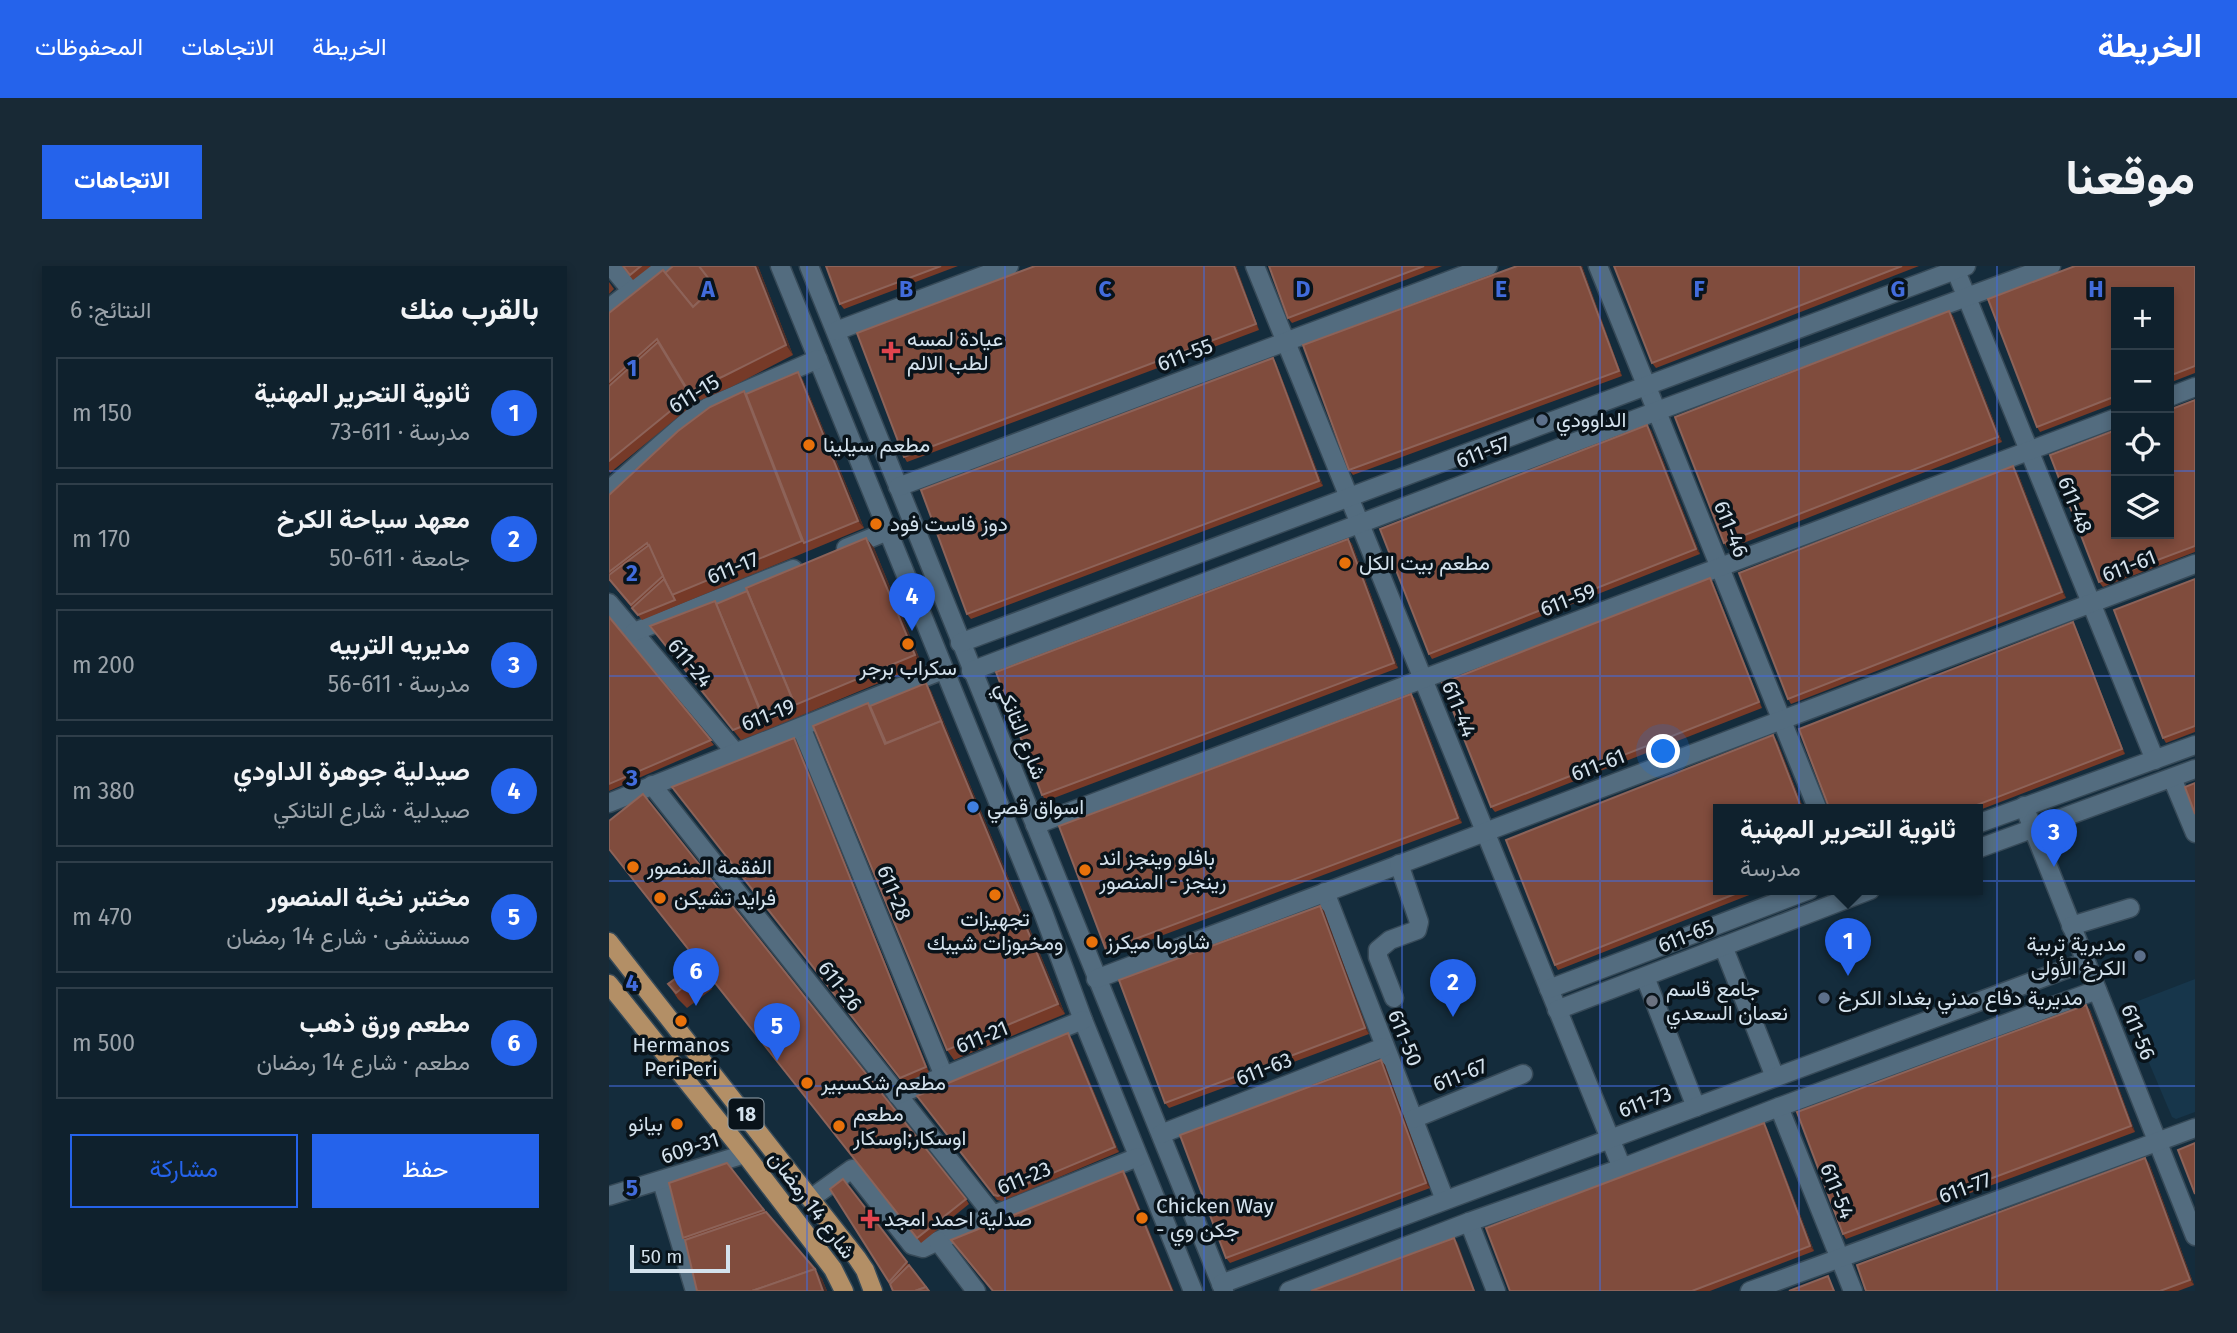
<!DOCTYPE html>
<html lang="ar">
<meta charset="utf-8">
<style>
:root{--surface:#0f212d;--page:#182935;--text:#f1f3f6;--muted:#9ba3aa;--line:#2f3e49;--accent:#2563eb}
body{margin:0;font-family:"Fira Sans",Vazirmatn,sans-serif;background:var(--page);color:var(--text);direction:rtl}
.controls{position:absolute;right:21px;top:21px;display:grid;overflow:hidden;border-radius:0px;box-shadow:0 4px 10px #0003}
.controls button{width:63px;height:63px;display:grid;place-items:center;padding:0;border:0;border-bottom:2px solid var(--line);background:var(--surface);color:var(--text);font:35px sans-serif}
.scale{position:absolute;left:21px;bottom:18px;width:100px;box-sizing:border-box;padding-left:7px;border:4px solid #d4e2ed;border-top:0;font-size:19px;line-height:24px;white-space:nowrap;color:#d4e2ed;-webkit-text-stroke:5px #09131a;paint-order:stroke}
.you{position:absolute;left:1055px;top:486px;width:24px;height:24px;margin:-18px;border:5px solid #fff;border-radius:50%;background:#1a73e8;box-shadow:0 0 0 10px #1a73e833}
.badge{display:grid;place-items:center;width:46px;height:46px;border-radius:50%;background:var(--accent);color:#fff;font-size:23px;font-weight:700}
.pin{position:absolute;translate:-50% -58px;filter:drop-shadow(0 2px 4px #0008)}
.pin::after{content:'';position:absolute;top:37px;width:24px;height:21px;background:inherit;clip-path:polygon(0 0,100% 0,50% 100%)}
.popup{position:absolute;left:1104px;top:538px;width:270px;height:91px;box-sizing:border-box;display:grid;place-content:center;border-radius:0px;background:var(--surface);filter:drop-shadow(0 2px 5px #0005);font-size:23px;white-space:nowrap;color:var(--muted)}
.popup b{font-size:26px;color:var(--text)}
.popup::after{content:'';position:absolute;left:50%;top:100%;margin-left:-14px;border:14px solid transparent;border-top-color:var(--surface)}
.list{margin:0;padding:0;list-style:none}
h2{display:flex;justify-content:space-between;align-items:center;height:91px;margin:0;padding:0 28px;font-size:30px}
h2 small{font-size:23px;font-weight:400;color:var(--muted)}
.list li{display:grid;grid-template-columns:46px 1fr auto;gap:21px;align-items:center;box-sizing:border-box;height:112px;margin:0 14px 14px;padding:0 14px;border:2px solid var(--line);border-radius:0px}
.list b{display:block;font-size:26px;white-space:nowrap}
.list p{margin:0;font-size:23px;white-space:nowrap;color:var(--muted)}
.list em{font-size:23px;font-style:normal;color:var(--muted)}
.actions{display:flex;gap:14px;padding:21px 28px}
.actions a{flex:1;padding:16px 0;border:2px solid var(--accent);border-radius:0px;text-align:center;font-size:24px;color:var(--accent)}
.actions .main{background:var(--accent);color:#fff}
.icon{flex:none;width:38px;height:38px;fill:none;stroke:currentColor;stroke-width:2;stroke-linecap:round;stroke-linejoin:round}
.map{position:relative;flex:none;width:1586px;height:1025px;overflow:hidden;direction:ltr;border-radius:0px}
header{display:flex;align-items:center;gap:42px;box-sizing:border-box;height:98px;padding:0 35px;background:var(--accent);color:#fff}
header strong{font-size:33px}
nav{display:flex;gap:38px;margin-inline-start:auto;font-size:24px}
.intro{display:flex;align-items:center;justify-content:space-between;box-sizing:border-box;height:168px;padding:0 42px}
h1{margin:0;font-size:49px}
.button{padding:18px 32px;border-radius:0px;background:var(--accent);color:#fff;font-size:24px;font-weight:700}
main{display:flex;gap:42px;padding:0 42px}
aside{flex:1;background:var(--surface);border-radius:0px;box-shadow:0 4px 10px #0003}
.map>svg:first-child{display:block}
.built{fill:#17364b}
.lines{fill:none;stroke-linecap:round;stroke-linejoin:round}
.minor-casing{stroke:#374a58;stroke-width:21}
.major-casing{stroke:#374a58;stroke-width:21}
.minor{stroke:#536c7f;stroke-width:18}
.major{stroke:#b38f66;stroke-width:18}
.wall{fill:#763a28}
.shaded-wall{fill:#4b2d27}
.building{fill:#804c3d;stroke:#8d6359;stroke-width:2}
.grid{fill:none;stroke:#426cdc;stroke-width:2;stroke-opacity:0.55}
.health-dot{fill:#e0444e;stroke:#09131a;stroke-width:2.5}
.service-dot{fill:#5c6f8a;stroke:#09131a;stroke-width:2.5}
.food-dot{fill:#e8710a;stroke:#09131a;stroke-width:2.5}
.shop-dot{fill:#3f7fe0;stroke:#09131a;stroke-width:2.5}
.worship-dot{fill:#6b7280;stroke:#09131a;stroke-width:2.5}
.labels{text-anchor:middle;stroke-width:7;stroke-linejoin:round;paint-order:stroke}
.shield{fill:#09131a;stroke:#97a4ae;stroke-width:2}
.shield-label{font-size:19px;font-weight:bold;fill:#d4e2ed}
.poi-label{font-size:21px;fill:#d4e2ed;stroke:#09131a;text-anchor:start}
.street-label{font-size:21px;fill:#d4e2ed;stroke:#09131a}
.grid-label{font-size:23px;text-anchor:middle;font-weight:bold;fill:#426cdc;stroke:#09131a;stroke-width:7;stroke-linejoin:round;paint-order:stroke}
</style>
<header>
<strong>الخريطة</strong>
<nav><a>الخريطة</a><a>الاتجاهات</a><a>المحفوظات</a></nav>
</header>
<div class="intro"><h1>موقعنا</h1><a class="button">الاتجاهات</a></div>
<main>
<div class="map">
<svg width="1586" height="1025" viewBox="0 0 1586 1025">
<rect width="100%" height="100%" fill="#142c3c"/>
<polygon class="built" points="1586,713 1586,846 1567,853 1563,851 1516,740"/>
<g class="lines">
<defs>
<g id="minor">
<polyline points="2,0 22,24"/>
<polyline points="171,0 434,646 474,754 584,1025"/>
<polyline points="200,0 615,1025"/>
<polyline points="646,0 1013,902"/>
<polyline points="989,0 1209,544"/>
<polyline points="1345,0 1546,494"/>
<polyline points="0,42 55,0"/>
<polyline points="227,65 400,0"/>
<polyline points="1560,131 1586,121"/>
<polyline points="289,221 879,0"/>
<polyline points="0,224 82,152 99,141 209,93"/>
<polyline points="237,282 279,265"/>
<polyline points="0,337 126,486"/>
<polyline points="25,366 184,303"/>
<polyline points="351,377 1357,0"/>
<polyline points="362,405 1048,145 1442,0"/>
<polyline points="192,461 335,810"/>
<polyline points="1563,512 1586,567"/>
<polyline points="43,519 384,949"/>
<polyline points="0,537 334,404"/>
<polyline points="1415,540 1586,970"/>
<polyline points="1368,558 1586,479"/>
<polyline points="426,559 1507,152"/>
<polyline points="1368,583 1586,503"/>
<polyline points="716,626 836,934"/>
<polyline points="1462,660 1521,642"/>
<polyline points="1114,680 1166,811"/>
<polyline points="1036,711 1087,841"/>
<polyline points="487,713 1586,298"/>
<polyline points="940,723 1200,624"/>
<polyline points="785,732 769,691 769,684 781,674 808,664 810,656 790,598"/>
<polyline points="948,744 1261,624"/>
<polyline points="288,829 474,754"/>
<polyline points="1170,841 1244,1025"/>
<polyline points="804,853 914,808"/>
<polyline points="552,868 775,781"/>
<polyline points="53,916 86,1025"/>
<polyline points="0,930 136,888"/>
<polyline points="201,933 243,903 303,979 314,982 384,949 529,891"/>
<polyline points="860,956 887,1025"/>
<polyline points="329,975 367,1025"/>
<polyline points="612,1018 1476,696"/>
<polyline points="680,1025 860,956 1013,902 1170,841 1488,724"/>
<polyline points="1141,1025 1586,862"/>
</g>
<g id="major">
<polyline points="0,676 248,992 256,1004 264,1025"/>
<polyline points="0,718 136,888 224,1003 235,1025"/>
</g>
</defs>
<use href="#minor" class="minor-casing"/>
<use href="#major" class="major-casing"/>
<use href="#minor" class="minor"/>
<use href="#major" class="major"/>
</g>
<g class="wall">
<polygon points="13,0 42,0 24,14"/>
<polygon points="64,0 149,0 184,89 122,121 87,136 1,207 0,205 0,47"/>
<polygon points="217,0 349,0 235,43 231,38"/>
<polygon points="627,0 650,64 298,196 295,191"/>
<polygon points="660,0 833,0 683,57 679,52"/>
<polygon points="908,0 973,0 1013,110 744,209 740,204"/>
<polygon points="1005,0 1310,0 1047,102 1043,97"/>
<polygon points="1466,0 1586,0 1586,107 1560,117 1560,26 1507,26 1507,137 1431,166 1428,161 1379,33"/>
<polygon points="0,16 5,23 0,28"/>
<polygon points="1340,45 1344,50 1393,176 1119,283 1115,277"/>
<polygon points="664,92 667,97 714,220 362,353 358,348"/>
<polygon points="189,106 194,114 255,262 33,354 0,314 0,229 135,125 137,128"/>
<polygon points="1586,134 1586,286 1494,321 1490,316"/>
<polygon points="1042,164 1091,288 823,393 820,388"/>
<polygon points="1408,205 1457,332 1182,438 1179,433"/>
<polygon points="257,272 265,282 313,399 162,462 132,474 41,360 106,335 107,338"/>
<polygon points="739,273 743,278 789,402 437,535 433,529"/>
<polygon points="1101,312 1104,317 1153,442 886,546 882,541"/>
<polygon points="1586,313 1586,466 1557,477 1554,472"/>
<polygon points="0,351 105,479 0,525"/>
<polygon points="1464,356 1467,362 1516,488 1368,545 1368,544 1221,544"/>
<polygon points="317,417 322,425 456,748 345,794 338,784 259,437 261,440"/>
<polygon points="802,428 806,433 853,557 501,689 497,684"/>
<polygon points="185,472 188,477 320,806 295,817 63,521"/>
<polygon points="1168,475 1195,544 1110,544 1110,624 1153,624 949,704 946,699"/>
<polygon points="0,584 357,933 360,938 312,977"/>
<polygon points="711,640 715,645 760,768 560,842 556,837"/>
<polygon points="92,707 103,723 78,742 69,733 59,718"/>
<polygon points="1477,739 1481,744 1526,866 1237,973 1234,968"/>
<polygon points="463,773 510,886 393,935 388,934 308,830"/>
<polygon points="772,794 776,799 821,922 621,997 617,992"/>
<polygon points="1155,857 1158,862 1205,985 1101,1025 901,1025"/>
<polygon points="118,897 157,946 213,1013 218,1025 88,1025 76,974 74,972"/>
<polygon points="1540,897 1585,1019 1569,1025 1257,1025"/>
<polygon points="234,913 320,1025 281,1018 221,923"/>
</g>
<g class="shaded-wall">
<polygon points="146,0 149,0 184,89 177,79"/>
<polygon points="625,0 627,0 650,64 647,58"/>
<polygon points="971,0 973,0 1013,110 1010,105"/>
<polygon points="1340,45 1344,50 1393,176 1389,171"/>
<polygon points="664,92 667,97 714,220 710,215"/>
<polygon points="189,106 194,114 255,262 249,255"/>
<polygon points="1038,159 1042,164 1091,288 1087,283"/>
<polygon points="1404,200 1408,205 1457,332 1453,326"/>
<polygon points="257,272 265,282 313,399 306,389"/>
<polygon points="739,273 743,278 789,402 785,397"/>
<polygon points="1101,312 1104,317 1153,442 1150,436"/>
<polygon points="1464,356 1467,362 1516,488 1513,483"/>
<polygon points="317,417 322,425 456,748 449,738"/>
<polygon points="802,428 806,433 853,557 849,552"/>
<polygon points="1164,469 1168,475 1195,544 1193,544"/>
<polygon points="185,472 188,477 320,806 317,801"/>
<polygon points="711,640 715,645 760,768 756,762"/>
<polygon points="1477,739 1481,744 1526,866 1522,860"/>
<polygon points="459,767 463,773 510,886 506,881"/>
<polygon points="772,794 776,799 821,922 817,917"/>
<polygon points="1155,857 1158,862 1205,985 1201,980"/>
<polygon points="1536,892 1540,897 1585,1019 1581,1014"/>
<polygon points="514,905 518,910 565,1025 563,1025"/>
<polygon points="845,972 849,977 866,1025 865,1025"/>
<polygon points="206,1003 213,1013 218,1025 214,1025"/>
</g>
<g class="building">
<polygon points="14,0 32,0 21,9"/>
<polygon points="64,0 90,0 106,21 84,41 56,7"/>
<polygon points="90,0 146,0 177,79 115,110 80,126 48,73 0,116 0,47 54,4 84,41 106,21"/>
<polygon points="217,0 332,0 231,38"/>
<polygon points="426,0 625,0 647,58 295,191 248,67"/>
<polygon points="660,0 815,0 679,52"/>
<polygon points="908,0 971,0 1010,105 740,204 694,79"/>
<polygon points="1005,0 1293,0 1043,97"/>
<polygon points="1466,0 1586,0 1586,100 1560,110 1560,26 1507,26 1507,130 1428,161 1379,33"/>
<polygon points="1340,45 1389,171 1115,277 1066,151"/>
<polygon points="49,76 81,129 0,195 0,120"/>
<polygon points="664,92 710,215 358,348 312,224"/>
<polygon points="189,106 249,255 195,277 137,128"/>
<polygon points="135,125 193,275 63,329 38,277 0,306 0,229 69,165 101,141"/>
<polygon points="1586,134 1586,280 1490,316 1441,189 1507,164 1507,268 1560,268 1560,144"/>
<polygon points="1038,159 1087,283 820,388 771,263"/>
<polygon points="1404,200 1453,326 1179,433 1130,307"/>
<polygon points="257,272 306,389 186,439 137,322"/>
<polygon points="739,273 785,397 433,529 387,406"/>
<polygon points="40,279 54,310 22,339 0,313 0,309"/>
<polygon points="1101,312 1150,436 882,541 833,417"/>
<polygon points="55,313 66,334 29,349 23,342"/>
<polygon points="1586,313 1586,460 1554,472 1505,344"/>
<polygon points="138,325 187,442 156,455 107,338"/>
<polygon points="106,335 154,452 124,464 41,360"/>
<polygon points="0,351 102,474 0,518"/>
<polygon points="1464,356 1513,483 1355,544 1221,544 1190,463"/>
<polygon points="317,417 333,457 332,455 277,477 261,440"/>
<polygon points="802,428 849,552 497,684 450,560"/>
<polygon points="259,437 276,478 332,455 449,738 338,784 204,460"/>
<polygon points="1164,469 1193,544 1110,544 1110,624 1136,624 946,699 897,574"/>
<polygon points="185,472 317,801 291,812 63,521"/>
<polygon points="1586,517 1586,548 1576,521"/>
<polygon points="34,528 357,933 308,972 0,583 0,555"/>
<polygon points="711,640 756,762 556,837 510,714"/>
<polygon points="84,700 92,707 67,727 59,718"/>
<polygon points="1477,739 1522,860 1234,968 1188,846"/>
<polygon points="459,767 506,881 389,930 385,929 308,830"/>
<polygon points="772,794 817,917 617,992 571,869"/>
<polygon points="1155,857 1201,980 1083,1025 901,1025 877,962"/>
<polygon points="1586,877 1586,928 1569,884"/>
<polygon points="1536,892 1581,1014 1551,1025 1257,1025 1248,999"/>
<polygon points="118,897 155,944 74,972 60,917"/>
<polygon points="514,905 563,1025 384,1025 342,974"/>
<polygon points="234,913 298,996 280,1016 221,923"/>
<polygon points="157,946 206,1003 143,1025 88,1025 76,974"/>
<polygon points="845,972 865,1025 702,1025"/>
<polygon points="300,999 317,1021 306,1025 284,1025 281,1018"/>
<polygon points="206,1003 214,1025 143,1025"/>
<polygon points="1219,1010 1225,1025 1180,1025"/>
<polygon points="317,1021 320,1025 306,1025"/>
</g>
<path class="grid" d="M198,0V1025M396,0V1025M595,0V1025M793,0V1025M991,0V1025M1190,0V1025M1388,0V1025M0,205H1507M1560,205H1586M0,410H1586M0,615H1586M0,820H1586"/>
<g class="health-dot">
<path d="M278.5 74.5h7v7h7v7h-7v7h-7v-7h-7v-7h7z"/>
<path d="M257.5 942.5h7v7h7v7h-7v7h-7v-7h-7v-7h7z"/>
</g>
<g class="service-dot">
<circle cx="933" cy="154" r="7"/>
<circle cx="1531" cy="690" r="7"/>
<circle cx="1215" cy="732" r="7"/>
</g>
<g class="food-dot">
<circle cx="200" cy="179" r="7"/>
<circle cx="267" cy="258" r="7"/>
<circle cx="736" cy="297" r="7"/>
<circle cx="299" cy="378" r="7"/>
<circle cx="24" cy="601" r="7"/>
<circle cx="476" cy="604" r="7"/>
<circle cx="386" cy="629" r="7"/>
<circle cx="51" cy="632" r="7"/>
<circle cx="483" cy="676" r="7"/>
<circle cx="72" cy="755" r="7"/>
<circle cx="198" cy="817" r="7"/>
<circle cx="68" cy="858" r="7"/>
<circle cx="230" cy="860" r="7"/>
<circle cx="533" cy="952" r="7"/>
</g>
<circle class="shop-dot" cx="364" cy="541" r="7"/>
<circle class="worship-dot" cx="1043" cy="735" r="7"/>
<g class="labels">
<rect class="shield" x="119.5" y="832.5" width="35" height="31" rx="5"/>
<g class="shield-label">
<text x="137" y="855">18</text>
</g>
<g class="poi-label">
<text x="298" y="80">عيادة لمسه<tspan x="298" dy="24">لطب الالم</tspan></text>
<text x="947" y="161">الداوودي</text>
<text x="214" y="186">مطعم سيلينا</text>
<text x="281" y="265">دوز فاست فود</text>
<text x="750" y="304">مطعم بيت الكل</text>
<text x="299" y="409" text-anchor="middle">سكراب برجر</text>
<text x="378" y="548">اسواق قصي</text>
<text x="490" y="599">بافلو وينجز اند<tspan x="490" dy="24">رينجز - المنصور</tspan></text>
<text x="38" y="608">الفقمة المنصور</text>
<text x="65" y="639">فرايد تشيكن</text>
<text x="386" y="660" text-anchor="middle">تجهيزات<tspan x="386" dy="24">ومخبوزات شيبك</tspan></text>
<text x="497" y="683">شاورما ميكرز</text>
<text x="1517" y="685" text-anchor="end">مديرية تربية<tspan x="1517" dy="24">الكرخ الأولى</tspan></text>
<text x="1057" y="730">جامع قاسم<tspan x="1057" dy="24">نعمان السعدي</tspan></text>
<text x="1229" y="739">مديرية دفاع مدني بغداد الكرخ</text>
<text x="72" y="786" text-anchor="middle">Hermanos<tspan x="72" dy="24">PeriPeri</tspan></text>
<text x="212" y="824">مطعم شكسبير</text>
<text x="244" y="855">مطعم<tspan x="244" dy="24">اوسكار;اوسكار</tspan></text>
<text x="54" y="865" text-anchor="end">بيانو</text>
<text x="547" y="947">Chicken Way<tspan x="547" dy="24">- جكن وي</tspan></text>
<text x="275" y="960">صدلية احمد امجد</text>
</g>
<g class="street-label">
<text transform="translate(576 89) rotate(-21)" y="7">611-55</text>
<text transform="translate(85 128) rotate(-31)" y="7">611-15</text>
<text transform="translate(874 186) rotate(-21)" y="7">611-57</text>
<text transform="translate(1466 239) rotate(68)" y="7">611-48</text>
<text transform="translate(1122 263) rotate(68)" y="7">611-46</text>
<text transform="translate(1520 300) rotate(-21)" y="7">611-61</text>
<text transform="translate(124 302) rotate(-22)" y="7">611-17</text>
<text transform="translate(959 334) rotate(-21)" y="7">611-59</text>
<text transform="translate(81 397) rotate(50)" y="7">611-24</text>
<text transform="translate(850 443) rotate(68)" y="7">611-44</text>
<text transform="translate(159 449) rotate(-21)" y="7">611-19</text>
<text transform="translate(412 465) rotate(68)" y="7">شارع التانكي</text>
<text transform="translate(989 499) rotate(-21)" y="7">611-61</text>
<text transform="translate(285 627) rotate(68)" y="7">611-28</text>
<text transform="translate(1077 670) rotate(-21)" y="7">611-65</text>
<text transform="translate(231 720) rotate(52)" y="7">611-26</text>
<text transform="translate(1529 766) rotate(68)" y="7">611-56</text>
<text transform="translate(373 771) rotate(-22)" y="7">611-21</text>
<text transform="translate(796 772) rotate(68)" y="7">611-50</text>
<text transform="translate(655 803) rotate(-21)" y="7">611-63</text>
<text transform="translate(851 809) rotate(-22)" y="7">611-67</text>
<text transform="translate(1036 836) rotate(-20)" y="7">611-73</text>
<text transform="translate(81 882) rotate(-18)" y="7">609-31</text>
<text transform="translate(415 912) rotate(-22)" y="7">611-23</text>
<text transform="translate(1356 922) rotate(-20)" y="7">611-77</text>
<text transform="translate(1228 925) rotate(68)" y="7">611-54</text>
<text transform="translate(203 939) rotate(53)" y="7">شارع 14 رمضان</text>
</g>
</g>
<g class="grid-label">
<text x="99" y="31">A</text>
<text x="297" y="31">B</text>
<text x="496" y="31">C</text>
<text x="694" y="31">D</text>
<text x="892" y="31">E</text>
<text x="1090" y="31">F</text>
<text x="1289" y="31">G</text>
<text x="1487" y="31">H</text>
<text x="23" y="110">1</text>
<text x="23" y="315">2</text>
<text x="23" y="520">3</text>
<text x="23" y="725">4</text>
<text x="23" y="930">5</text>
</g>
</svg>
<div class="controls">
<button>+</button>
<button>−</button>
<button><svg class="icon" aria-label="locate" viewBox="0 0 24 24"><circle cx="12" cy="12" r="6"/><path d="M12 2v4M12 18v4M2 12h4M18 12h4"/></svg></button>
<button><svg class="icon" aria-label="layers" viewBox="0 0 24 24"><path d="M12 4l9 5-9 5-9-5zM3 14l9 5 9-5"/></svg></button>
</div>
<div class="scale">50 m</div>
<div class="you"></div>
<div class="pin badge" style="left:1239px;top:710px">1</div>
<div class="popup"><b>ثانوية التحرير المهنية</b>مدرسة</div>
<div class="pin badge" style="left:844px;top:751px">2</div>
<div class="pin badge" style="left:1445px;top:601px">3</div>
<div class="pin badge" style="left:303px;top:365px">4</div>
<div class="pin badge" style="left:168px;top:795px">5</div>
<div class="pin badge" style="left:87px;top:740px">6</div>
</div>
<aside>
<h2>بالقرب منك<small>النتائج: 6</small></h2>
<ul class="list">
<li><span class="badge">1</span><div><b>ثانوية التحرير المهنية</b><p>مدرسة · 611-73</p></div><em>150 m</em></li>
<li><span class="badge">2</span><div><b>معهد سياحة الكرخ</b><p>جامعة · 611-50</p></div><em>170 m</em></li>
<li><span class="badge">3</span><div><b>مديريه التربيه</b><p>مدرسة · 611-56</p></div><em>200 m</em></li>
<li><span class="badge">4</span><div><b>صيدلية جوهرة الداودي</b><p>صيدلية · شارع التانكي</p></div><em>380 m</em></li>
<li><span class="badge">5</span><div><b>مختبر نخبة المنصور</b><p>مستشفى · شارع 14 رمضان</p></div><em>470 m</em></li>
<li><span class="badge">6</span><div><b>مطعم ورق ذهب</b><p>مطعم · شارع 14 رمضان</p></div><em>500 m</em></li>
</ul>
<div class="actions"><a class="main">حفظ</a><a>مشاركة</a></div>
</aside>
</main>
